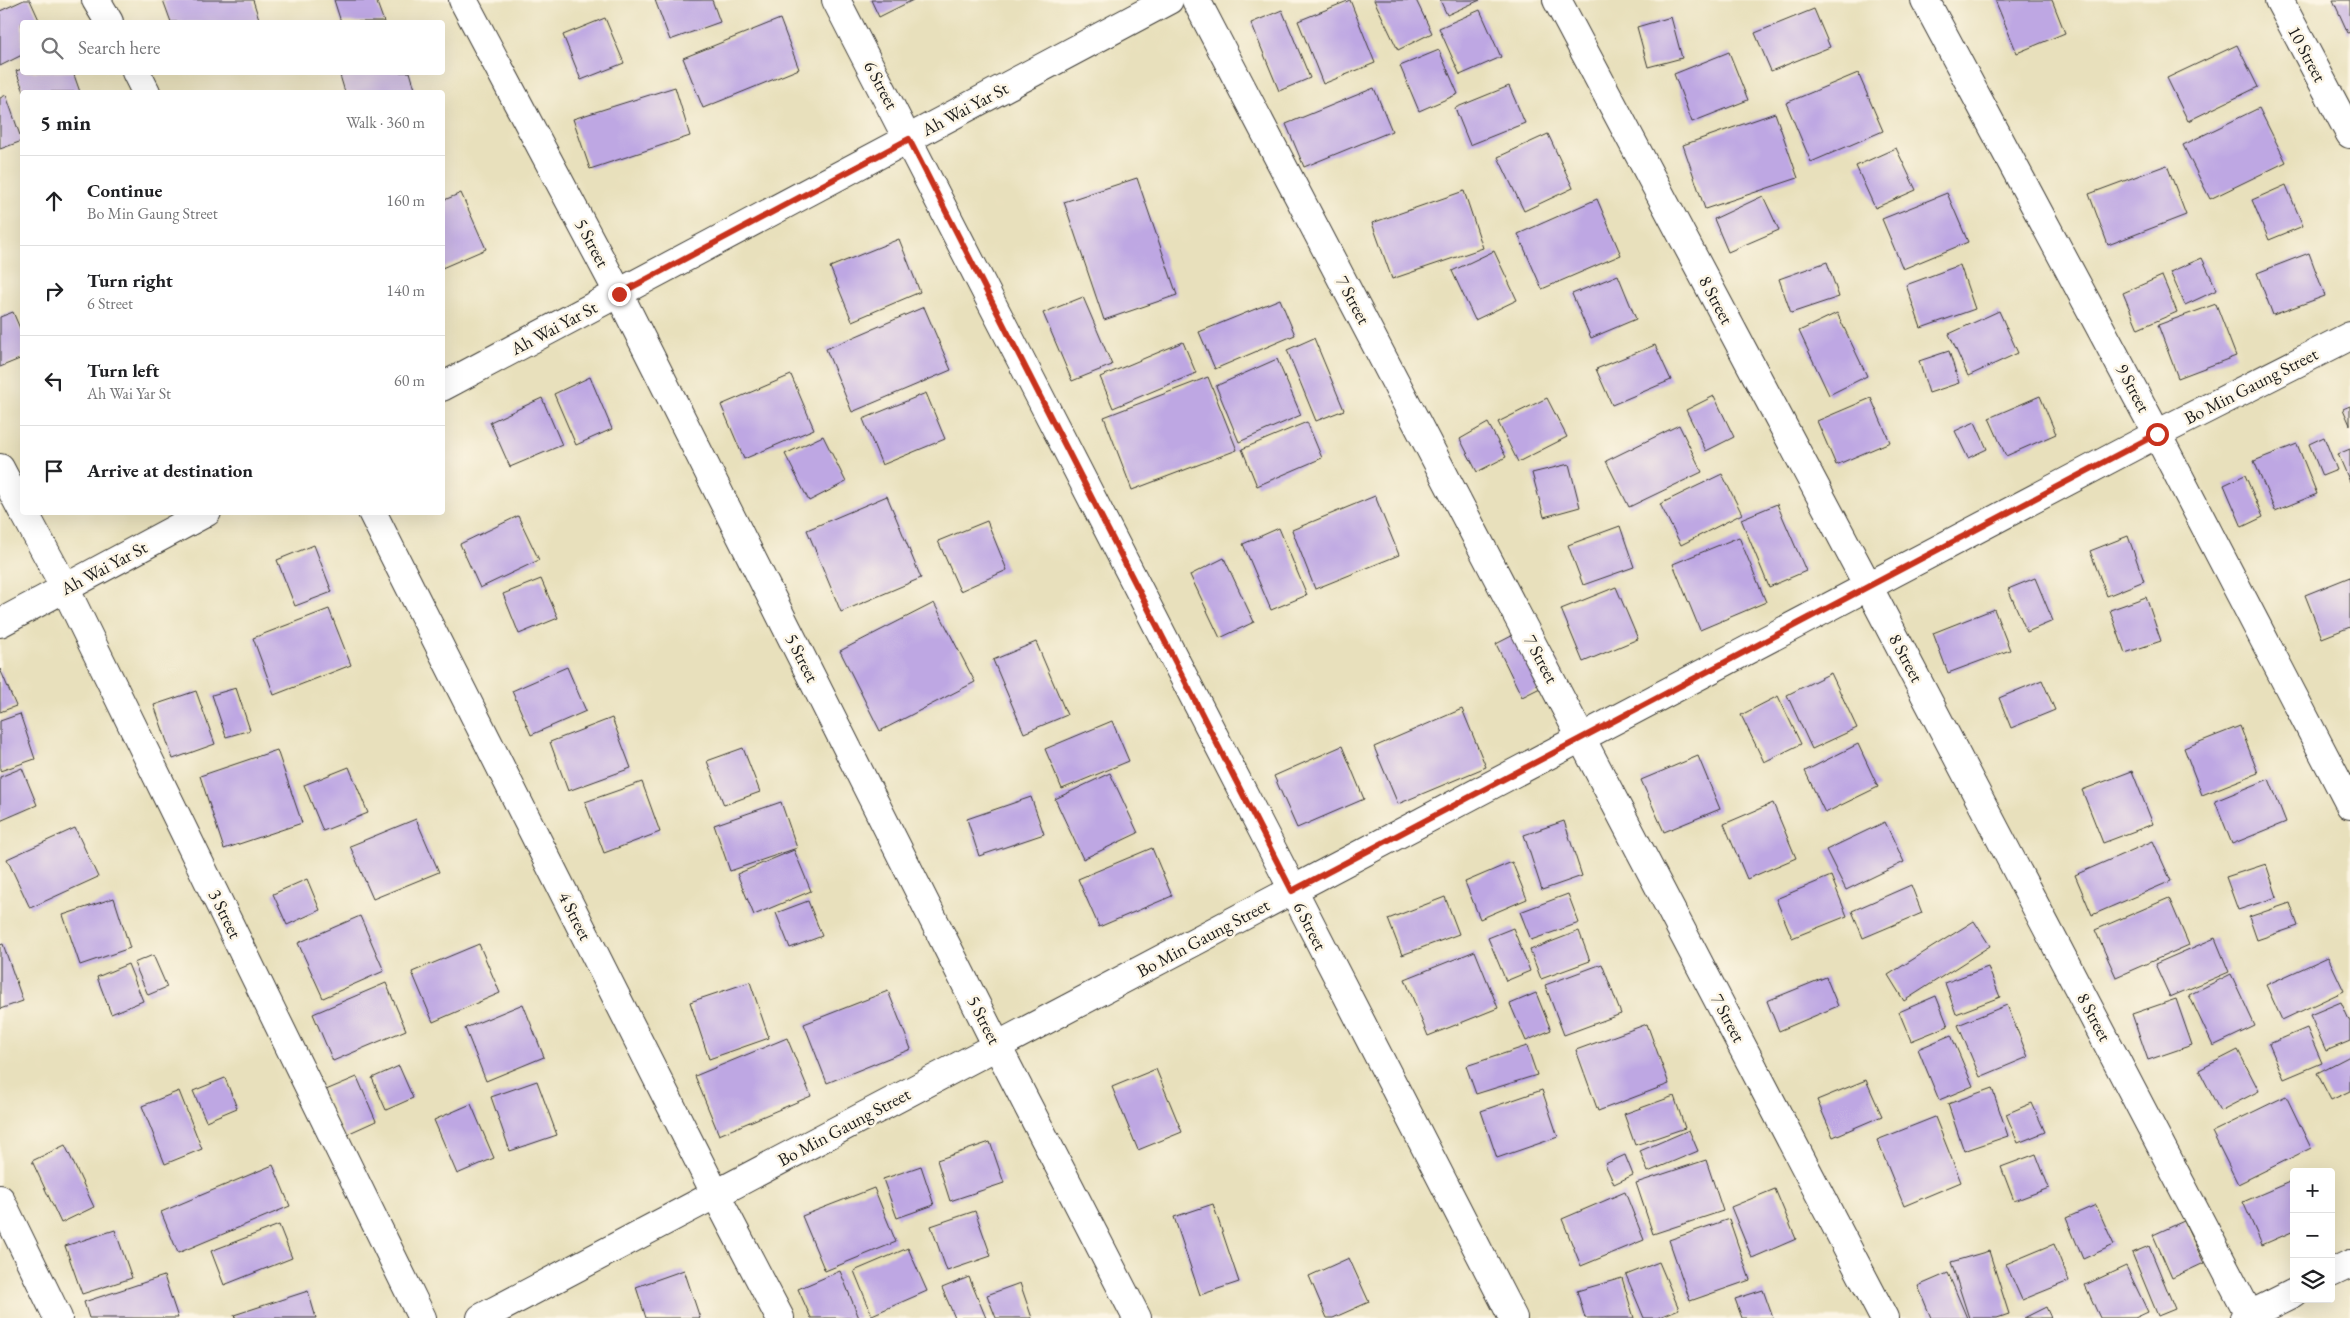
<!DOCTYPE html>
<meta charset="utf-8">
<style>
:root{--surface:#fff;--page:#f2f2f2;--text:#202124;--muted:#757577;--line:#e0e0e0}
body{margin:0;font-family:"EB Garamond",serif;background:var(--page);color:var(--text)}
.controls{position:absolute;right:15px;bottom:15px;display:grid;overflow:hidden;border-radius:5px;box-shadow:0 5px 20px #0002}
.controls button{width:45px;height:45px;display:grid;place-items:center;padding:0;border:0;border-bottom:1px solid var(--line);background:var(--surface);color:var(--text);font:25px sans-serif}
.stop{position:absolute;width:15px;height:15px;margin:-11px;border:4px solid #c8321e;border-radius:50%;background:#fff}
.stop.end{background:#c8321e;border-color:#fff;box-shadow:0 1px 5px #0008}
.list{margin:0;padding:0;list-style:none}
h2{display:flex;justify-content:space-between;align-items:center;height:65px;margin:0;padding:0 20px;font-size:21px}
h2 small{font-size:16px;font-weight:400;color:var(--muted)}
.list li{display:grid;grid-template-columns:32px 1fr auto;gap:15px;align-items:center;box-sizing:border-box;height:90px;padding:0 20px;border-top:1px solid var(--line)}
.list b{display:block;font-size:19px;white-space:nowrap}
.list p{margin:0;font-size:16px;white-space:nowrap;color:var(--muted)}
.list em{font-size:16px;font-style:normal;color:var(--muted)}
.icon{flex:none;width:28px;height:28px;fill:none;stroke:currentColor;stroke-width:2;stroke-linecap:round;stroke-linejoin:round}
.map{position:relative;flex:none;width:2350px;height:1318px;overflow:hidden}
.search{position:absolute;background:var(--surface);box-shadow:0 5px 20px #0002;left:20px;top:20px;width:425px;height:55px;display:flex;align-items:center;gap:12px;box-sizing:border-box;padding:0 18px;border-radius:5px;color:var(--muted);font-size:19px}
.panel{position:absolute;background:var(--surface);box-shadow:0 5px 20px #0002;left:20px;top:90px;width:425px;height:425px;border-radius:5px}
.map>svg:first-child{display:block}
.building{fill:#bea7e3}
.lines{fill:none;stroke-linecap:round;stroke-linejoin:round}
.street-casing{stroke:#3b3934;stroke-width:30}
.secondary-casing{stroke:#3b3934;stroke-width:30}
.street{stroke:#fff;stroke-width:28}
.secondary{stroke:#fff;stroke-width:28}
.route{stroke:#c8321e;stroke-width:6}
.labels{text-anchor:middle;stroke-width:5;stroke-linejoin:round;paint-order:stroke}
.street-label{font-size:18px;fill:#1c1c1c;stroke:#fcf5e5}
</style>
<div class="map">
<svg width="2350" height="1318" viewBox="0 0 2350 1318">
<rect width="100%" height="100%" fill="#fcf5e5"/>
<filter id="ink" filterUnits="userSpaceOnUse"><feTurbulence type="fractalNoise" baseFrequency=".02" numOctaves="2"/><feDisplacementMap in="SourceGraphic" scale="10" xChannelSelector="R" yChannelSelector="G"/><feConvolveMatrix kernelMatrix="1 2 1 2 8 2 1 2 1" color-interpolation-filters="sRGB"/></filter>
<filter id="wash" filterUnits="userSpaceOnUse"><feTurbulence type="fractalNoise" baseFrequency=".0096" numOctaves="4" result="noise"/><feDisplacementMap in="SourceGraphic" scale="20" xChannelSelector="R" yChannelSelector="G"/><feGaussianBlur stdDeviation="1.12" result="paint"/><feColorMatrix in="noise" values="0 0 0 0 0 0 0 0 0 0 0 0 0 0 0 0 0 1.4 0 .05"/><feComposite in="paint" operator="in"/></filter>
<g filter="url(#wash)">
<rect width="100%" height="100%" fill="#e8e0bc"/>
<g id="blocks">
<g class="building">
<polygon points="24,0 30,0 40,22 22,22 22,55 0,66 0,11"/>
<polygon points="163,0 253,0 259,19 250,22 171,22"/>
<polygon points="334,0 376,0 384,22 341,22"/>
<polygon points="655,0 712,0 720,22 670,40"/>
<polygon points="871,0 913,0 879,17"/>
<polygon points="1350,0 1375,63 1323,84 1298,21"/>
<polygon points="1374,0 1416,0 1432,33 1398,50"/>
<polygon points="1440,0 1480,0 1447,15"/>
<polygon points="1995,0 2052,0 2065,33 2017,53"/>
<polygon points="2333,0 2350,0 2350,32 2348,33"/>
<polygon points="1814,9 1830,47 1771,71 1755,33"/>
<polygon points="1282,10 1310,78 1279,91 1251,23"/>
<polygon points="1480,10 1501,57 1460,75 1439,28"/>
<polygon points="1671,17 1682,58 1648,67 1637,27"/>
<polygon points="605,18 624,63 581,80 563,35"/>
<polygon points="780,19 799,69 703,108 683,58"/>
<polygon points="2237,45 2258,87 2188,121 2167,78"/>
<polygon points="1439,50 1458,94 1419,111 1400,66"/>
<polygon points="1729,52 1748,100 1692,122 1674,74"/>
<polygon points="22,69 22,72 73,72 80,92 24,92 16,71"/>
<polygon points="339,72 410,72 415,89 404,92 345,92"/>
<polygon points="1858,73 1883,131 1811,162 1786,103"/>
<polygon points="1509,86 1525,123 1470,145 1455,108"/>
<polygon points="675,87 690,136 590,169 573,119"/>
<polygon points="1374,88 1392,131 1304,167 1286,124"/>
<polygon points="6,95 22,141 0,149 0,98"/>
<polygon points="2259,108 2286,162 2210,199 2183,145"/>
<polygon points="1775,113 1798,178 1705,209 1683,145"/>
<polygon points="1548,134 1573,188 1524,211 1498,157"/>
<polygon points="1896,148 1916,190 1875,208 1856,166"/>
<polygon points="2167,165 2186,215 2108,245 2089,194"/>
<polygon points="1137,178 1177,295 1104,320 1064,202"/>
<polygon points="2286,185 2303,226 2269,240 2252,200"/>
<polygon points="1464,191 1483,248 1392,279 1372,223"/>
<polygon points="461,193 486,249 442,268 442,201"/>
<polygon points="1947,193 1968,242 1903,269 1882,219"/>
<polygon points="1763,196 1779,230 1728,252 1714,219"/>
<polygon points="1597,199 1621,255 1542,289 1518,234"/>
<polygon points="899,239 920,292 852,321 830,267"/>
<polygon points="1494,251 1517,300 1475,320 1452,271"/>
<polygon points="2309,253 2325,296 2273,315 2257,273"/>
<polygon points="2202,258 2217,290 2185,305 2170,272"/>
<polygon points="1827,262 1839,297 1791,313 1779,279"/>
<polygon points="1960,265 1975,309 1921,328 1906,285"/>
<polygon points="1618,275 1636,319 1591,338 1572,294"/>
<polygon points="2162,276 2177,312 2138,329 2123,293"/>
<polygon points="1083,297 1112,365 1072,381 1043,313"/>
<polygon points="1280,299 1295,335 1215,369 1199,332"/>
<polygon points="2216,304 2236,356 2178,378 2158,325"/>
<polygon points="924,307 951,370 852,412 826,349"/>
<polygon points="1999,311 2018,353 1968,376 1949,334"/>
<polygon points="13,312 22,333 22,358 0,367 0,317"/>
<polygon points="1837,313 1867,376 1829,395 1799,331"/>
<polygon points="1314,338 1344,410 1316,421 1287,350"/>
<polygon points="1183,342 1196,373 1113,408 1100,377"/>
<polygon points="1655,345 1671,380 1612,405 1596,369"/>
<polygon points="1949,351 1959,383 1929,393 1919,361"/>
<polygon points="1277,359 1301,415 1239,442 1216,386"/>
<polygon points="791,375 814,429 744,459 721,405"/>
<polygon points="590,377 612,429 576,445 554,394"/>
<polygon points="1208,377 1237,450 1132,490 1104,417"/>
<polygon points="926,393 945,439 882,465 863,419"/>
<polygon points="1714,396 1734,437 1706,451 1686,410"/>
<polygon points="2040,396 2056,434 2006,456 1989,418"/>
<polygon points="542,398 562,445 510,467 490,422"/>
<polygon points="1547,398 1567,437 1518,462 1498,422"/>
<polygon points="1871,398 1890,442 1836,465 1817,421"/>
<polygon points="2350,406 2350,425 2343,409"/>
<polygon points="1307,422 1322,458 1257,486 1242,449"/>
<polygon points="1975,422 1987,449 1968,458 1955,431"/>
<polygon points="1488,423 1506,457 1477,472 1460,439"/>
<polygon points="1679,425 1702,472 1629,507 1606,461"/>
<polygon points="823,436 846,482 809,501 785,454"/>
<polygon points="2324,437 2337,470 2322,476 2309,444"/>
<polygon points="2297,444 2317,494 2275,511 2254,461"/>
<polygon points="2350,449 2350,482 2338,454"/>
<polygon points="1569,464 1580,507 1544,517 1532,473"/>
<polygon points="1722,474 1742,514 1681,545 1660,504"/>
<polygon points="2245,475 2263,517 2242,527 2224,485"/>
<polygon points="887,496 921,578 841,612 807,530"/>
<polygon points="1375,496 1399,555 1315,589 1292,530"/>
<polygon points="1777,504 1806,571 1769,587 1741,519"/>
<polygon points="518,516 539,560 480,588 460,544"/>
<polygon points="987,521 1007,570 960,591 938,541"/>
<polygon points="1620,526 1634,567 1583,585 1568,545"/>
<polygon points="1279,528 1307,595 1271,610 1243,544"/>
<polygon points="2128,536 2144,581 2107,596 2090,551"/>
<polygon points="1739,537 1766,602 1700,630 1673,564"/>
<polygon points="314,545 332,592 295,606 277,560"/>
<polygon points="1224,558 1254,622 1220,638 1190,575"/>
<polygon points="2350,577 2350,627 2322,638 2305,595"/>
<polygon points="2035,578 2053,621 2027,632 2008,589"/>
<polygon points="541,579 558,618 519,634 503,594"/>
<polygon points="1616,587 1638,639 1583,662 1561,609"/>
<polygon points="2146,597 2161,641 2125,653 2110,610"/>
<polygon points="934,603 975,682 880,731 840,651"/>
<polygon points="329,609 351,665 274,695 253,638"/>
<polygon points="1994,609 2010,650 1948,673 1933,633"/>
<polygon points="1537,623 1564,676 1522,697 1496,644"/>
<polygon points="1036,642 1067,715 1024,733 993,660"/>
<polygon points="567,667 586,711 531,735 512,691"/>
<polygon points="0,669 16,706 0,712"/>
<polygon points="1831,673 1857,728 1812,749 1787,695"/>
<polygon points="2042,680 2055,710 2011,728 1999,698"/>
<polygon points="236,688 250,730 226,737 212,695"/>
<polygon points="196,691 215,744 173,759 154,705"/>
<polygon points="1778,696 1801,744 1764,762 1741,715"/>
<polygon points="1462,709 1486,767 1398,804 1374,747"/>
<polygon points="20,714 35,759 0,771 0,721"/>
<polygon points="612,718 631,768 568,791 550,742"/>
<polygon points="1112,721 1129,761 1062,789 1045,749"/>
<polygon points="2240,726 2258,773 2202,795 2184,748"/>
<polygon points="1858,744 1878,787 1825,813 1805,771"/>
<polygon points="1342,746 1364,799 1297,828 1274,776"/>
<polygon points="743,748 760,792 724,805 707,761"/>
<polygon points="277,750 302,823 224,849 200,776"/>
<polygon points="1698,756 1720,809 1664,832 1641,780"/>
<polygon points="349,767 368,813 323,831 304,785"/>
<polygon points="22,768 37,805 0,821 0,777"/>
<polygon points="2132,771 2153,824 2103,843 2082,790"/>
<polygon points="1110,773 1138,833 1083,859 1055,799"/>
<polygon points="2269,779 2286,822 2232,844 2215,801"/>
<polygon points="642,782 660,832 604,853 585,802"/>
<polygon points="1031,797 1044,834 979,856 967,819"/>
<polygon points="781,802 797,848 730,871 714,825"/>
<polygon points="1773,803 1796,858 1747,879 1724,824"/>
<polygon points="416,819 439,872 373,899 350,846"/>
<polygon points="1564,821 1582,876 1542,890 1524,835"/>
<polygon points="1885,822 1904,862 1846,890 1826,850"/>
<polygon points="75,828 98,877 30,908 7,859"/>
<polygon points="2153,841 2171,881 2092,915 2075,875"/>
<polygon points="1152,848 1172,896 1099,927 1078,879"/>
<polygon points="794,850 811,891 754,915 737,874"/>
<polygon points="1512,862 1527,899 1480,919 1465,882"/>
<polygon points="2266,864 2277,897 2238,910 2226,877"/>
<polygon points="1831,876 1847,916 1792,938 1776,899"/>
<polygon points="307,879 320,910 287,925 273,894"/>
<polygon points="1911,885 1922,913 1863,938 1852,911"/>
<polygon points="1568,894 1579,923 1531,940 1520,912"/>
<polygon points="1445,897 1459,934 1402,955 1388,919"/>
<polygon points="114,898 130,948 80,965 63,915"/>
<polygon points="2169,898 2189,945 2116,977 2095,930"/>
<polygon points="808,901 822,936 790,948 776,913"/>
<polygon points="2290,903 2298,926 2257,940 2249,917"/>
<polygon points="360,916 384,971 323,998 298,943"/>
<polygon points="1974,921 1990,946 1904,1001 1888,975"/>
<polygon points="1513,928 1530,971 1506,981 1488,938"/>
<polygon points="1579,931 1590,961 1541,979 1530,950"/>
<polygon points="2215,938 2229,972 2170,997 2155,964"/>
<polygon points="3,944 23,1001 0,1009 0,945"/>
<polygon points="479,944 500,993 433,1022 412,972"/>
<polygon points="1475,951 1498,1008 1428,1036 1405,979"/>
<polygon points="153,955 167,987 148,995 134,963"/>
<polygon points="2328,957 2344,991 2282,1020 2266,985"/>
<polygon points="128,964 143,1001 111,1014 97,977"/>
<polygon points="1602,964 1621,1014 1564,1035 1545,985"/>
<polygon points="1988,967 2000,997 1956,1014 1945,983"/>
<polygon points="2231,974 2255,1026 2213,1046 2189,995"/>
<polygon points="1826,977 1838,1006 1779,1031 1767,1001"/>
<polygon points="750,982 769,1038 709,1059 690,1002"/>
<polygon points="386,983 406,1030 333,1061 313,1014"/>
<polygon points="888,991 911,1049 827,1083 804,1024"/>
<polygon points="1536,993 1551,1030 1526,1041 1510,1004"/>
<polygon points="1936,996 1948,1026 1911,1041 1899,1012"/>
<polygon points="2176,999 2192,1045 2148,1060 2132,1014"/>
<polygon points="2341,1002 2350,1022 2350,1041 2326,1051 2310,1015"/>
<polygon points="523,1004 544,1057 486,1081 465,1028"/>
<polygon points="2007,1005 2028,1057 1980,1077 1958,1025"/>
<polygon points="1647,1024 1669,1084 1598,1111 1576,1050"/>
<polygon points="2307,1028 2322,1063 2284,1079 2269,1044"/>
<polygon points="1951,1035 1973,1086 1939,1100 1918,1049"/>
<polygon points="787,1038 811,1096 719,1135 695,1076"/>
<polygon points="1527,1046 1537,1075 1476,1094 1466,1066"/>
<polygon points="2238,1050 2259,1091 2220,1111 2199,1070"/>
<polygon points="2350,1056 2350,1091 2331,1100 2317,1073"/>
<polygon points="399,1066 413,1098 386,1110 372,1078"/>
<polygon points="1156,1069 1182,1132 1138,1150 1112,1087"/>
<polygon points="357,1077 376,1121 345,1135 326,1090"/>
<polygon points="225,1078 237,1108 206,1121 193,1091"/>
<polygon points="1866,1080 1882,1116 1833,1137 1817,1100"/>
<polygon points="537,1081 557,1135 510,1151 491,1097"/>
<polygon points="1992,1088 2008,1136 1964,1151 1948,1104"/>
<polygon points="1542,1090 1558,1137 1497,1158 1481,1111"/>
<polygon points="179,1091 202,1149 165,1164 142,1106"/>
<polygon points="1674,1096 1685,1128 1635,1145 1624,1114"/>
<polygon points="2286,1096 2311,1148 2238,1184 2212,1132"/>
<polygon points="2032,1103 2045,1132 2018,1143 2006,1114"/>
<polygon points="471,1104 494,1158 457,1174 434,1120"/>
<polygon points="1935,1117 1961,1182 1904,1206 1877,1140"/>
<polygon points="1689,1130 1698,1151 1648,1172 1640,1151"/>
<polygon points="990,1142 1004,1183 950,1201 937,1160"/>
<polygon points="65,1145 94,1207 61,1223 32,1161"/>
<polygon points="2036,1154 2049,1188 2014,1201 2001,1167"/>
<polygon points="1625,1155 1633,1175 1614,1184 1605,1164"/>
<polygon points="1706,1160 1723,1211 1653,1234 1636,1183"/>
<polygon points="273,1165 290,1206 178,1253 161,1212"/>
<polygon points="921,1166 934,1205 897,1218 883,1179"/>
<polygon points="2294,1180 2294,1231 2262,1245 2243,1202"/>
<polygon points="874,1188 896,1242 825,1271 802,1216"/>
<polygon points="1775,1189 1796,1239 1752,1258 1731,1207"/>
<polygon points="1625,1192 1644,1240 1581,1266 1562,1219"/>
<polygon points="1213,1204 1239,1282 1200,1295 1174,1217"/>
<polygon points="2096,1205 2114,1245 2083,1259 2066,1218"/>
<polygon points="975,1211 991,1256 947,1271 931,1226"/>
<polygon points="1729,1219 1750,1280 1690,1301 1669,1240"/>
<polygon points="2184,1221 2204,1263 2172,1278 2153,1235"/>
<polygon points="279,1225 292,1258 224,1285 211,1251"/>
<polygon points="115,1230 132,1278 82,1294 65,1246"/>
<polygon points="2054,1244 2069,1281 2022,1300 2006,1264"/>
<polygon points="2149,1246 2175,1309 2158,1316 2132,1253"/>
<polygon points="908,1248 927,1291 872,1315 854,1271"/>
<polygon points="1989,1251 2009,1314 1997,1318 1969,1318 1951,1262"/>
<polygon points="1349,1258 1369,1302 1333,1318 1327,1318 1309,1276"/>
<polygon points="1659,1262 1679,1309 1657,1318 1644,1318 1626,1275"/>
<polygon points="2126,1266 2148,1312 2135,1318 2100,1318 2085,1285"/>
<polygon points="684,1270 700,1318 646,1318 636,1287"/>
<polygon points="840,1271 859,1318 811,1318 798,1289"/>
<polygon points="1948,1273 1967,1318 1931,1318 1918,1286"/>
<polygon points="164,1276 178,1318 89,1318 84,1302"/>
<polygon points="969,1277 986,1318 955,1318 942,1288"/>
<polygon points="1622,1278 1634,1318 1585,1318 1577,1291"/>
<polygon points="1020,1283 1032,1318 996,1318 987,1295"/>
<polygon points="1763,1290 1773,1318 1742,1318 1735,1299"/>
<polygon points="308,1291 316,1318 235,1318 234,1315"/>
<polygon points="2046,1307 2051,1318 2024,1318"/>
</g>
</g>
</g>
<g filter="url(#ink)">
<use href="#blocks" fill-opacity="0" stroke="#3b3934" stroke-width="1"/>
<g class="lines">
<defs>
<g id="street">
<polyline points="96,0 109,22"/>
<polyline points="463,0 619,294 997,1046 1137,1318"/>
<polyline points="836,0 1513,1318"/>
<polyline points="1196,0 1884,1318"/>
<polyline points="1557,0 1868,586 2251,1318"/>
<polyline points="1925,0 2157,434 2350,805"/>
<polyline points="2279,0 2350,134"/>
<polyline points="136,72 146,92"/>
<polyline points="0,468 22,510"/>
<polyline points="24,512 65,588 422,1318"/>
<polyline points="372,512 716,1195 780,1318"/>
<polyline points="0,1199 58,1318"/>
<polyline points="2331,1273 2350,1264"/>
<polyline points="481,1318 2157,434 2350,336"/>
<polyline points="2244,1318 2294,1293"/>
</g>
<g id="secondary">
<polyline points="442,387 1169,0"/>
<polyline points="0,623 207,512"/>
</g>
</defs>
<use href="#street" class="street-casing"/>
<use href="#secondary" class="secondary-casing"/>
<use href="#street" class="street"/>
<use href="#secondary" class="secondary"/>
</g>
</g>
<g class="lines" filter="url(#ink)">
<polyline class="route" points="619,294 909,139 1292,891 2157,434"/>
</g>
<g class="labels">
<g class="street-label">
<text transform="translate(2307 54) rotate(62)" y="6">10 Street</text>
<text transform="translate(881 85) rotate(62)" y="6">6 Street</text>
<text transform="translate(965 109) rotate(-28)" y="6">Ah Wai Yar St</text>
<text transform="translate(592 243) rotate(62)" y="6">5 Street</text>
<text transform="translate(1353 300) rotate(62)" y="6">7 Street</text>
<text transform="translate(1716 300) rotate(62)" y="6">8 Street</text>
<text transform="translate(554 328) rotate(-28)" y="6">Ah Wai Yar St</text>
<text transform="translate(2251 386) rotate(-27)" y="6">Bo Min Gaung Street</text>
<text transform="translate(2133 388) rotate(62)" y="6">9 Street</text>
<text transform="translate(104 568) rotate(-28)" y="6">Ah Wai Yar St</text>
<text transform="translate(802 658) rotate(63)" y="6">5 Street</text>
<text transform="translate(1906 658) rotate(62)" y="6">8 Street</text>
<text transform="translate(1541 659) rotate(62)" y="6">7 Street</text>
<text transform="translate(225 914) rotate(64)" y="6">3 Street</text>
<text transform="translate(575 916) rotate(63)" y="6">4 Street</text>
<text transform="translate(1310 926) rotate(63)" y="6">6 Street</text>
<text transform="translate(1203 938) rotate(-28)" y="6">Bo Min Gaung Street</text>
<text transform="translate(2094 1017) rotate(62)" y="6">8 Street</text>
<text transform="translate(1728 1018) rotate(62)" y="6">7 Street</text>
<text transform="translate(984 1020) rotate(63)" y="6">5 Street</text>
<text transform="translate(844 1127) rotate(-28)" y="6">Bo Min Gaung Street</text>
</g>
</g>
</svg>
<div class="controls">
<button>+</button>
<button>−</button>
<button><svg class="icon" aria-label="layers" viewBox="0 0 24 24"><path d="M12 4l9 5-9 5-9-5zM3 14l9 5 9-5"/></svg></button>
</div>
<div class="stop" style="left:2157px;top:434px"></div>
<div class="stop end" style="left:619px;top:294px"></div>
<div class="search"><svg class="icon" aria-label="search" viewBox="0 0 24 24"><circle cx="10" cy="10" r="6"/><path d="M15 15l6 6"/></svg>Search here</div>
<section class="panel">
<h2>5 min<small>Walk · 360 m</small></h2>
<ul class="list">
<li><svg class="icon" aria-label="ahead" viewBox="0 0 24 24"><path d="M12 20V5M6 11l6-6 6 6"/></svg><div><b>Continue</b><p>Bo Min Gaung Street</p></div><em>160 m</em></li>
<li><svg class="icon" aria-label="right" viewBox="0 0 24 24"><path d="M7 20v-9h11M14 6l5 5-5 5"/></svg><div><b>Turn right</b><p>6 Street</p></div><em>140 m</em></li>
<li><svg class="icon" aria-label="left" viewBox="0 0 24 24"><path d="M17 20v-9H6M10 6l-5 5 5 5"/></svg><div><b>Turn left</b><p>Ah Wai Yar St</p></div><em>60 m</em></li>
<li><svg class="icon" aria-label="arrive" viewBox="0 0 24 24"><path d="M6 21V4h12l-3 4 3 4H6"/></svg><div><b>Arrive at destination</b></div></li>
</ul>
</section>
</div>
